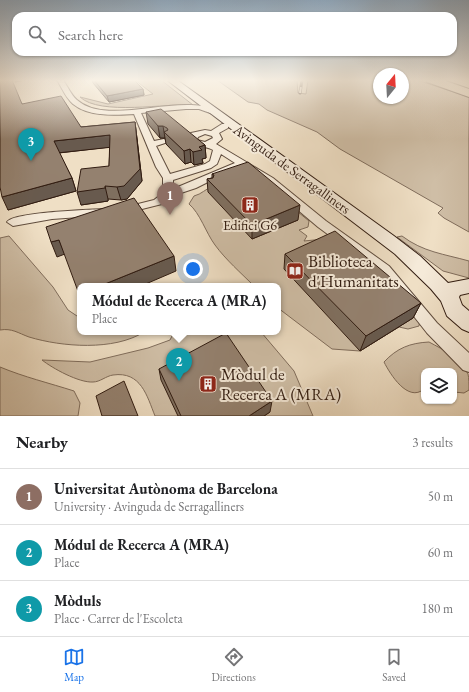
<!DOCTYPE html>
<meta charset="utf-8">
<style>
:root{--surface:#fff;--page:#f2f2f2;--text:#202124;--muted:#757577;--line:#e0e0e0;--accent:#1a73e8}
body{margin:0;font-family:"EB Garamond",serif;background:var(--page);color:var(--text)}
.controls{position:absolute;right:12px;bottom:12px;display:grid;overflow:hidden;border-radius:8px;box-shadow:0 1px 3px #0004}
.controls button{width:36px;height:36px;display:grid;place-items:center;padding:0;border:0;border-bottom:1px solid var(--line);background:var(--surface);color:var(--text);font:20px sans-serif}
.compass{position:absolute;left:373px;top:68px;width:36px;height:36px;border-radius:50%;background:var(--surface);box-shadow:0 1px 3px #0004;rotate:18deg}
.you{position:absolute;left:193px;top:269px;width:14px;height:14px;margin:-10px;border:3px solid #fff;border-radius:50%;background:#1a73e8;box-shadow:0 0 0 6px #1a73e833}
.badge{display:grid;place-items:center;width:26px;height:26px;border-radius:50%;background:var(--accent);color:#fff;font-size:13px;font-weight:700}
.pin{position:absolute;translate:-50% -33px;filter:drop-shadow(0 1px 2px #0008)}
.pin::after{content:'';position:absolute;top:21px;width:14px;height:12px;background:inherit;clip-path:polygon(0 0,100% 0,50% 100%)}
.popup{position:absolute;left:77px;top:283px;width:204px;height:52px;box-sizing:border-box;display:grid;place-content:center;border-radius:8px;background:var(--surface);filter:drop-shadow(0 1px 3px #0005);font-size:13px;white-space:nowrap;color:var(--muted)}
.popup b{font-size:15px;color:var(--text)}
.popup::after{content:'';position:absolute;left:50%;top:100%;margin-left:-8px;border:8px solid transparent;border-top-color:var(--surface)}
.list{margin:0;padding:0;list-style:none}
h2{display:flex;justify-content:space-between;align-items:center;height:52px;margin:0;padding:0 16px;font-size:17px}
h2 small{font-size:13px;font-weight:400;color:var(--muted)}
.list li{display:grid;grid-template-columns:26px 1fr auto;gap:12px;align-items:center;box-sizing:border-box;height:56px;padding:0 16px;border-top:1px solid var(--line)}
.list b{display:block;font-size:15px;white-space:nowrap}
.list p{margin:0;font-size:13px;white-space:nowrap;color:var(--muted)}
.list em{font-size:13px;font-style:normal;color:var(--muted)}
.icon{flex:none;width:22px;height:22px;fill:none;stroke:currentColor;stroke-width:2;stroke-linecap:round;stroke-linejoin:round}
.map{position:relative;flex:none;width:469px;height:416px;overflow:hidden}
.search{position:absolute;background:var(--surface);box-shadow:0 1px 3px #0004;left:12px;right:12px;top:12px;height:44px;display:flex;align-items:center;gap:10px;box-sizing:border-box;padding:0 14px;border-radius:12px;color:var(--muted);font-size:15px}
.sheet{height:220px;background:var(--surface)}
nav{display:flex;justify-content:space-around;align-items:center;box-sizing:border-box;height:56px;border-top:1px solid var(--line);background:var(--surface);font-size:11px;color:var(--muted)}
nav a{display:grid;justify-items:center;gap:2px}
nav .on{color:var(--accent)}
.map>svg:first-child{display:block}
.green{fill:#cfbea6;stroke:#806d5c}
.lines{fill:none;stroke-linecap:round;stroke-linejoin:round}
.street-casing{stroke:#604d3e;stroke-width:2}
.secondary-casing{stroke:#311c11;stroke-width:2}
.highway-casing{stroke:#311c11;stroke-width:2}
.street{fill:#f5ead9;fill-rule:evenodd}
.secondary{fill:#f5ead9;fill-rule:evenodd}
.highway{fill:#efdfc5;fill-rule:evenodd}
.rail-casing{stroke:#311c11;stroke-width:3}
.rail{stroke:#f5ead9;stroke-width:2;stroke-dasharray:6;stroke-linecap:butt}
.wall{fill:#7f6f5f;stroke:#311c11}
.shaded-wall{fill:#685a4e;stroke:#311c11}
.building{fill:#94816f;stroke:#311c11}
.labels{text-anchor:middle;stroke-width:4;stroke-linejoin:round;paint-order:stroke}
.street-label{font-size:14px;fill:#311c11;stroke:#f5ead9}
.poi-label{font-size:14px;fill:#311c11;stroke:#f5ead9}
.near-poi-label{font-size:17px;fill:#311c11;stroke:#f5ead9;text-anchor:start}
</style>
<div class="map">
<svg width="469" height="416" viewBox="0 0 469 416">
<rect width="100%" height="100%" fill="#efdfc5"/>
<filter id="stains"><feTurbulence type="fractalNoise" baseFrequency=".005" numOctaves="4"/><feColorMatrix values="0 0 0 0 .2 0 0 0 0 .09 0 0 0 0 .02 0 0 0 .5 -.17"/></filter>
<radialGradient id="worn" r=".72"><stop offset=".6" stop-color="#630" stop-opacity="0"/><stop offset="1" stop-color="#630" stop-opacity=".3"/></radialGradient>
<g class="green">
<path d="M135,80H161L193,105C167,103 100,116 80,97L108,104L153,94Z"/>
<polygon points="217,80 297,80 298,93 306,94 308,80 379,80 379,98 403,98 403,80 417,80 469,97 469,232 444,218 438,213 443,208 340,149 317,132 267,110 259,104 248,102"/>
<path d="M212,187L276,194L309,221L308,227L299,230L307,236L304,241L324,239L420,318L419,326L408,329L399,327L360,351L332,349L278,308V286H254C241,273 226,260 215,245C206,233 200,213 189,204L194,196C202,194 205,189 212,187Z"/>
<path d="M9,236L53,287L68,310L80,318V332H144C114,351 62,347 29,337C18,333 12,328 0,330V238Z"/>
<path d="M402,236C423,252 444,254 469,261V278L443,271L397,237Z"/>
<path d="M174,332H261L294,371L313,416H155C147,396 141,371 113,375C106,376 100,382 93,382C79,383 52,368 42,360L90,362L148,348L170,340Z"/>
<path d="M429,342C444,350 460,358 468,374C469,378 469,385 469,390L464,393L454,392V371H424V389C408,403 390,374 384,362C397,348 410,343 429,342Z"/>
<path d="M0,367C24,377 49,383 74,391L80,403L78,416H0Z"/>
</g>
<g class="lines">
<defs>
<g id="street">
<path d="M57,80H63C68,87 71,95 77,100C107,127 178,93 216,110L217,112L213,114L199,109H186L141,113L154,141L164,139L168,142L156,146L170,174L205,164L210,161L213,150C205,145 195,148 188,141L191,133L205,130L211,131L222,124H228V128L219,133L222,139L216,144L273,178L326,221L389,266L437,323L469,353V372L463,370L427,333L379,272L318,227L265,182L242,168L234,169L196,188L172,196L162,204L126,213L122,212L120,210L122,208L154,200L163,193V178L156,167L134,114C114,115 89,117 73,104C66,98 62,88 57,80ZM205,134L212,136L213,138L205,142L197,140L198,137ZM221,154L235,163L173,189V180L211,168L217,164Z"/>
<path d="M103,209L109,213L107,215L52,219L13,226L7,222C14,212 88,210 103,209Z"/>
</g>
<polygon id="secondary" points="167,80 177,80 394,236 420,256 448,283 469,279 469,293 460,295 459,297 462,305 469,311 469,332 462,329 447,316 441,301 431,289 395,254"/>
<polygon id="highway" points="426,80 443,80 469,89 469,97 427,82"/>
</defs>
<use href="#street" class="street-casing"/>
<use href="#secondary" class="secondary-casing"/>
<use href="#highway" class="highway-casing"/>
<use href="#street" class="street"/>
<use href="#secondary" class="secondary"/>
<use href="#highway" class="highway"/>
<defs>
<polyline id="rail" points="300,93 302,80"/>
</defs>
<use href="#rail" class="rail-casing"/>
<use href="#rail" class="rail"/>
</g>
<g class="wall">
<polygon points="92,80 128,80 143,89 144,95 109,102 93,83"/>
<polygon points="22,104 81,127 135,122 142,181 127,199 121,200 108,199 108,201 81,205 109,166 110,147 59,153 72,178 76,191 8,210"/>
<polygon points="146,112 205,145 206,158 202,159 203,163 194,165 191,162 185,164 166,144 165,138 160,138 148,124"/>
<polygon points="212,174 298,220 252,239 208,192 207,179 212,178"/>
<polygon points="285,254 421,303 413,318 360,351 284,269"/>
<polygon points="159,369 270,412 264,416 178,416 161,380"/>
</g>
<g class="shaded-wall">
<polygon points="15,80 26,80 15,82"/>
<polygon points="143,89 144,95 109,102 107,96"/>
<polygon points="135,122 142,181 127,199 121,200 117,187"/>
<polygon points="158,126 163,126 165,138 160,138"/>
<polygon points="110,135 113,147 57,153 54,141"/>
<polygon points="205,145 206,158 202,159 203,163 194,165 193,152 199,147"/>
<polygon points="190,149 191,162 185,164 184,151"/>
<polygon points="72,178 76,191 8,210 2,197"/>
<polygon points="105,186 108,199 108,201 81,205 77,192"/>
<polygon points="300,205 298,220 252,239 252,225"/>
<polygon points="59,240 65,254 57,257 51,242"/>
<polygon points="174,256 176,271 141,286 100,286"/>
<polygon points="421,303 413,318 360,351 366,336"/>
<polygon points="272,401 270,412 264,416 249,416"/>
</g>
<g class="building">
<polygon points="0,80 12,80 22,104 61,96 81,127 135,122 140,169 124,186 117,187 105,186 105,188 77,192 81,169 109,166 110,135 54,141 72,178 2,197 0,187"/>
<polygon points="94,80 128,80 129,81 134,80 143,89 107,96"/>
<polygon points="161,109 205,145 199,147 202,150 193,152 190,149 184,151 164,132 168,130 167,128 163,126 158,126 146,112"/>
<polygon points="248,162 300,205 252,225 207,179 213,178 214,175 212,174"/>
<polygon points="134,198 174,256 100,286 80,286 80,294 79,294 59,240 51,242 46,227"/>
<polygon points="335,231 421,303 366,336 285,254"/>
<polygon points="226,333 272,401 249,416 181,416 159,369"/>
<polygon points="124,381 138,416 102,416 96,396"/>
</g>
<linearGradient id="sky" x2="0" y2="1"><stop stop-color="#91abc2"/><stop offset="0.58" stop-color="#f8f1e5"/><stop offset="1" stop-color="#f8f1e5" stop-opacity="0"/></linearGradient>
<rect width="469" height="139" fill="url(#sky)"/>
<defs>
<symbol id="building-square" viewBox="-11 -11 22 22"><rect x="-9" y="-9" width="18" height="18" rx="4" fill="#8f2418" stroke="#f5ead9"/><path d="M-4-6H4V6H1V3H-1V6H-4ZM-2.5-4.3h1.7v1.8h-1.7ZM.8-4.3h1.7v1.8H.8ZM-2.5-1h1.7V.8h-1.7ZM.8-1h1.7V.8H.8Z" fill="#fff"/></symbol>
<symbol id="library-square" viewBox="-11 -11 22 22"><rect x="-9" y="-9" width="18" height="18" rx="4" fill="#8f2418" stroke="#f5ead9"/><path d="M-6-4Q-3-5.5-.7-3.5V5Q-3 3-6 4ZM6-4Q3-5.5 .7-3.5V5Q3 3 6 4Z" fill="#fff"/></symbol>
</defs>
<g fill-rule="evenodd">
<use href="#building-square" x="240" y="195" width="20" height="20"/>
<use href="#library-square" x="285" y="261" width="20" height="20"/>
<use href="#building-square" x="198" y="374" width="20" height="20"/>
</g>
<g class="labels">
<g class="street-label">
<text transform="translate(292 169) rotate(36)" y="5">Avinguda de Serragalliners</text>
</g>
<g class="poi-label">
<text x="250" y="230">Edifici G6</text>
</g>
<g class="near-poi-label">
<text x="308" y="267">Biblioteca<tspan x="308" dy="20">d'Humanitats</tspan></text>
<text x="221" y="380">Mòdul de<tspan x="221" dy="20">Recerca A (MRA)</tspan></text>
</g>
</g>
<rect width="100%" height="100%" filter="url(#stains)"/>
<rect width="100%" height="100%" fill="url(#worn)"/>
</svg>
<div class="controls">
<button><svg class="icon" aria-label="layers" viewBox="0 0 24 24"><path d="M12 4l9 5-9 5-9-5zM3 14l9 5 9-5"/></svg></button>
</div>
<svg class="compass" viewBox="-18 -18 36 36"><path d="M0-13l5 13h-10z" fill="#e53935"/><path d="M0 13l5-13h-10z" fill="#757577"/></svg>
<div class="you"></div>
<div class="pin badge" style="left:170px;top:215px;background:#8d6e63">1</div>
<div class="pin badge" style="left:179px;top:381px;background:#0f9aa8">2</div>
<div class="popup"><b>Módul de Recerca A (MRA)</b>Place</div>
<div class="pin badge" style="left:31px;top:161px;background:#0f9aa8">3</div>
<div class="search"><svg class="icon" aria-label="search" viewBox="0 0 24 24"><circle cx="10" cy="10" r="6"/><path d="M15 15l6 6"/></svg>Search here</div>
</div>
<section class="sheet">
<h2>Nearby<small>3 results</small></h2>
<ul class="list">
<li><span class="badge" style="background:#8d6e63">1</span><div><b>Universitat Autònoma de Barcelona</b><p>University · Avinguda de Serragalliners</p></div><em>50 m</em></li>
<li><span class="badge" style="background:#0f9aa8">2</span><div><b>Módul de Recerca A (MRA)</b><p>Place</p></div><em>60 m</em></li>
<li><span class="badge" style="background:#0f9aa8">3</span><div><b>Mòduls</b><p>Place · Carrer de l'Escoleta</p></div><em>180 m</em></li>
</ul>
</section>
<nav>
<a class="on"><svg class="icon" aria-label="map" viewBox="0 0 24 24"><path d="M3 6l6-2 6 2 6-2v14l-6 2-6-2-6 2zM9 4v14M15 6v14"/></svg>Map</a>
<a><svg class="icon" aria-label="directions" viewBox="0 0 24 24"><path d="M12 3l9 9-9 9-9-9zM9 14v-3h6M13 9l2 2-2 2"/></svg>Directions</a>
<a><svg class="icon" aria-label="saved" viewBox="0 0 24 24"><path d="M7 4h10v16l-5-4-5 4z"/></svg>Saved</a>
</nav>
